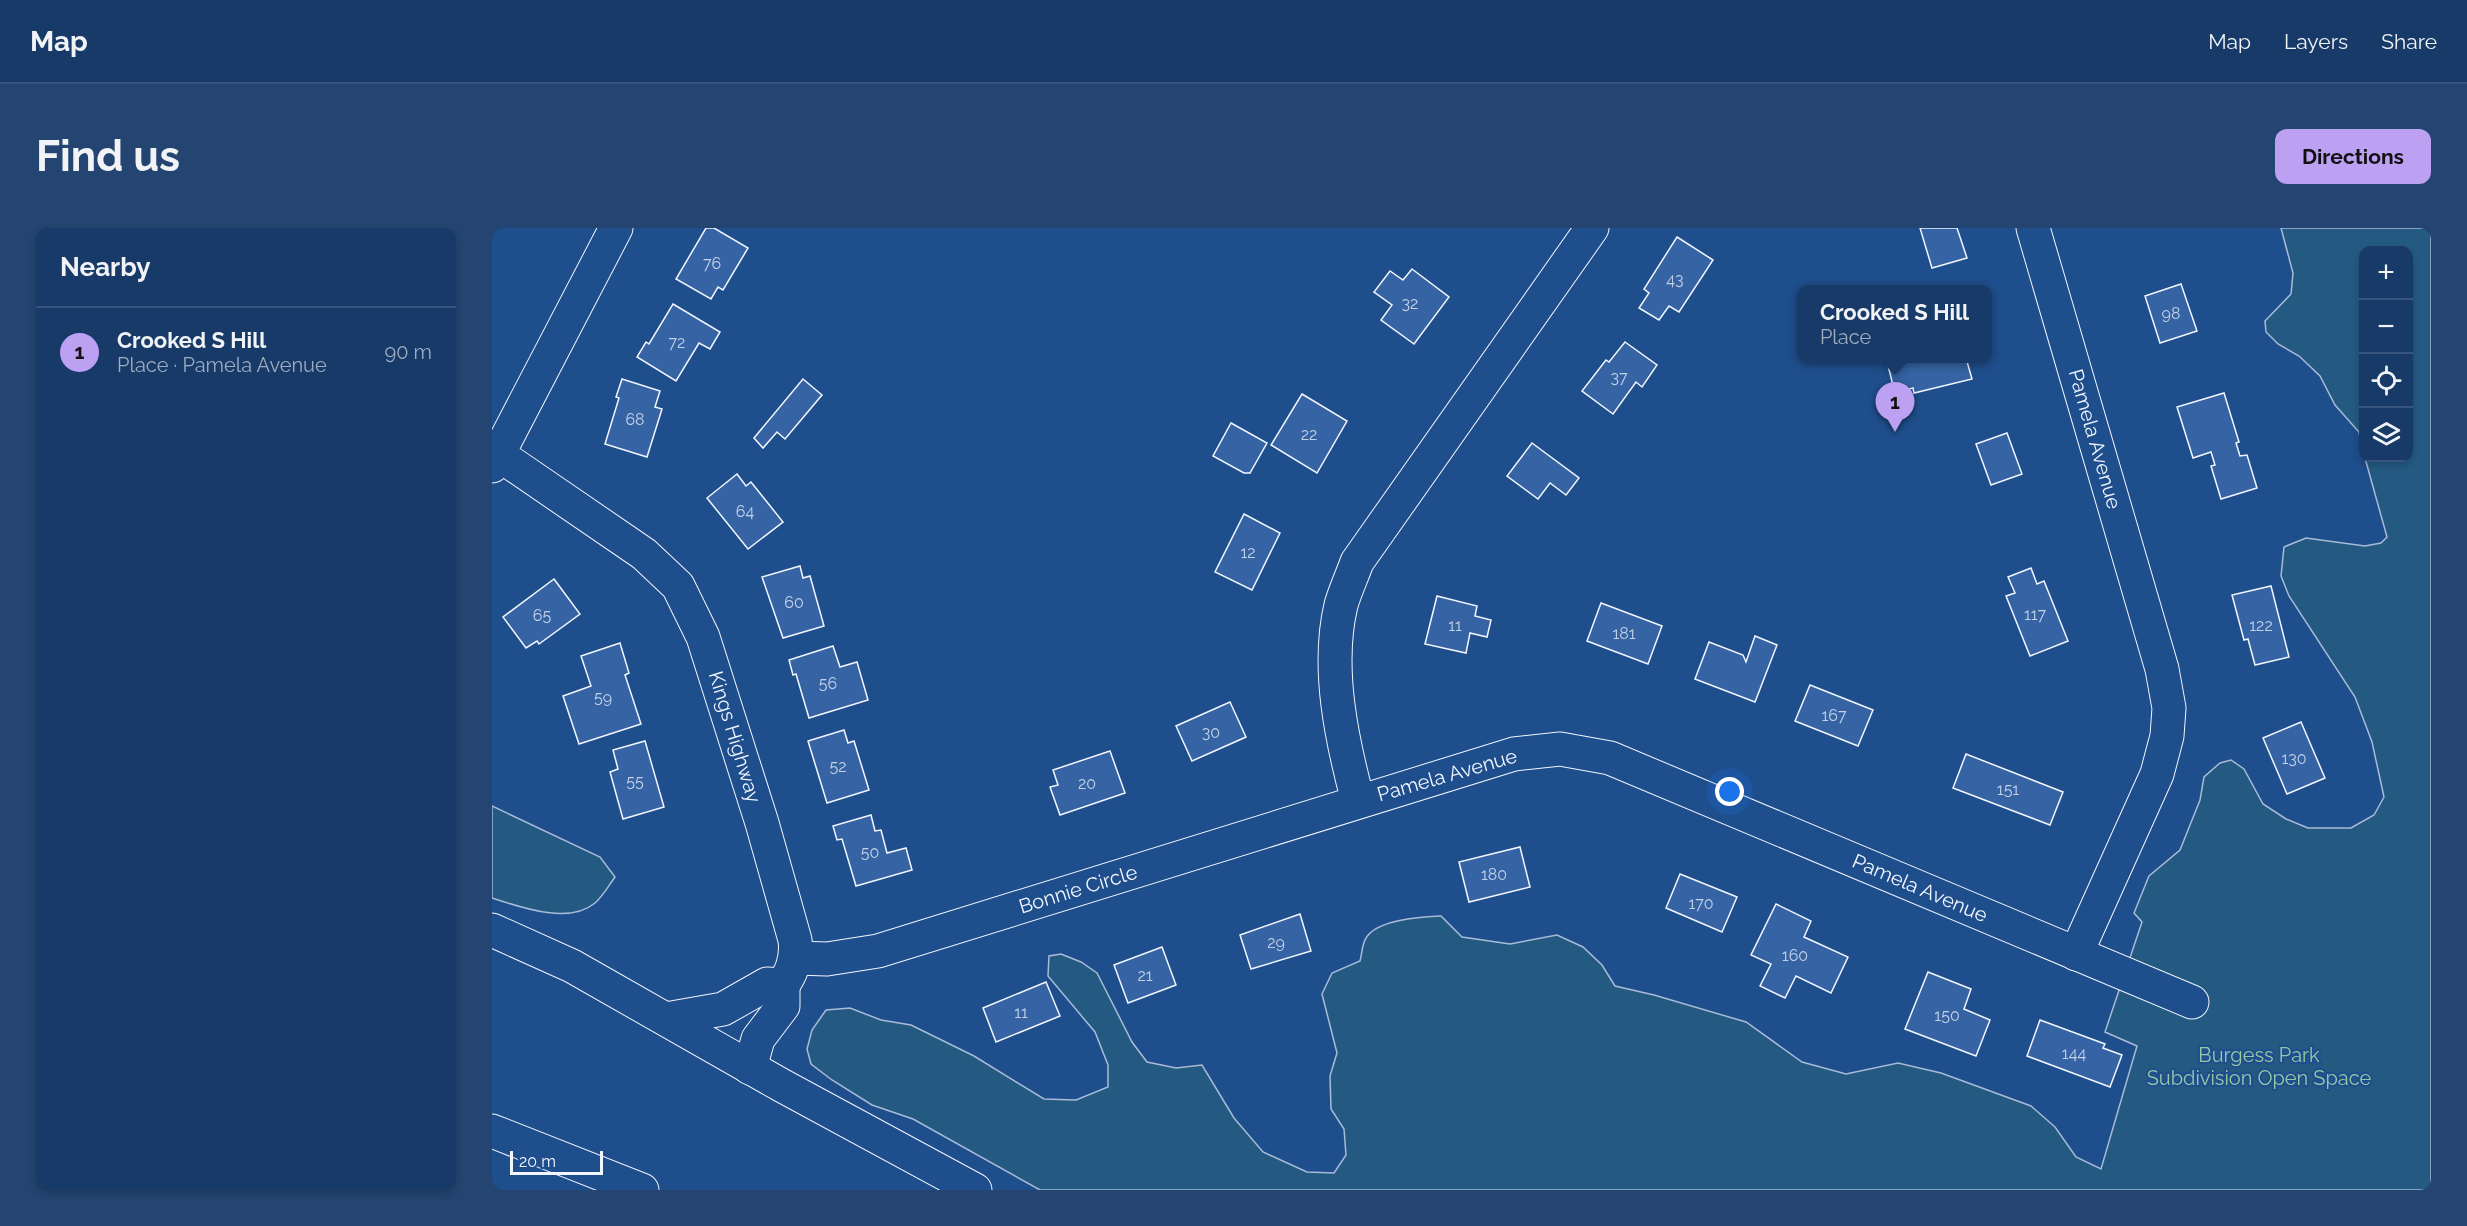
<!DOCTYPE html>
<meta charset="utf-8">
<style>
:root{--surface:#173a69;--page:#244571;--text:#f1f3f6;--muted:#9eadc0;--line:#36547d;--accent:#bca0f2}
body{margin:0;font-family:Raleway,sans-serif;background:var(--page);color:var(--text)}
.controls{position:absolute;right:18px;top:18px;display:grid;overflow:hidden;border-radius:12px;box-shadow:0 3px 9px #0003}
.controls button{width:54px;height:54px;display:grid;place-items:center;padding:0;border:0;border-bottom:2px solid var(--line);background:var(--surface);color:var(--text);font:30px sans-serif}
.scale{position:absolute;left:18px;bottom:15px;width:93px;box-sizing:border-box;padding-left:6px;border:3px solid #f2f6ff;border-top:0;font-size:16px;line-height:21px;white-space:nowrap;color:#f2f6ff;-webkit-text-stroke:4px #1f4e8c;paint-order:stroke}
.you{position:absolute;left:1238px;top:564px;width:21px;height:21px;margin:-15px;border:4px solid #fff;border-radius:50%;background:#1a73e8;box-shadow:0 0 0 9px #1a73e833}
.badge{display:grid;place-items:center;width:39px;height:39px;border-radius:50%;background:var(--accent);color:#111;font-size:20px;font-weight:700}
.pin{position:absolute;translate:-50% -50px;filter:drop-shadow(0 2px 3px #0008)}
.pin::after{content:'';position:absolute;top:32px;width:21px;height:18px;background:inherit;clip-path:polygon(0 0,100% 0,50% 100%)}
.popup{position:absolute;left:1305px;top:57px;width:195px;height:78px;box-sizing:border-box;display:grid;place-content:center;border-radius:12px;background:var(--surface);filter:drop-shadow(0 2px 4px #0005);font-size:20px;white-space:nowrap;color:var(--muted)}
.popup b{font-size:22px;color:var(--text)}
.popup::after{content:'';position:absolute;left:50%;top:100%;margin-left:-12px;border:12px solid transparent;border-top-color:var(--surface)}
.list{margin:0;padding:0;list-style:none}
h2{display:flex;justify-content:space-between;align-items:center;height:78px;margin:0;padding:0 24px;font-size:26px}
h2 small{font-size:20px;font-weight:400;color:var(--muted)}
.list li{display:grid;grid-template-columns:39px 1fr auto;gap:18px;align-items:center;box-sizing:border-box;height:90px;padding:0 24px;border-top:2px solid var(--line)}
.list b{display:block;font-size:22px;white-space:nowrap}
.list p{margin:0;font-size:20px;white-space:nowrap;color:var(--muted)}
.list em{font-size:20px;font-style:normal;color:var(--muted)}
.icon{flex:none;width:33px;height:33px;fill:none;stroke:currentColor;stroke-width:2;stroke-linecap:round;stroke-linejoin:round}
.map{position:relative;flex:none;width:1939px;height:962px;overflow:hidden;border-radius:12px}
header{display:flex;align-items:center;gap:36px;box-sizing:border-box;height:84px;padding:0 30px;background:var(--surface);border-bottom:2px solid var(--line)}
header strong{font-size:28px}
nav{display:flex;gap:33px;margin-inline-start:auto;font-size:21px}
.intro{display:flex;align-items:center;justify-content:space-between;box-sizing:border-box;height:144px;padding:0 36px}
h1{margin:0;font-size:42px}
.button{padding:15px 27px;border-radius:12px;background:var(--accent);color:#111;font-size:21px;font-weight:700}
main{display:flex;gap:36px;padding:0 36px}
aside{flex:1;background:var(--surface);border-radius:12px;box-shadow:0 3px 9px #0003}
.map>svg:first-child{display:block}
.green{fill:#245a82;stroke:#a8bbd7;stroke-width:1.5}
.building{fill:#3563a3;stroke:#f2f6ff;stroke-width:1.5}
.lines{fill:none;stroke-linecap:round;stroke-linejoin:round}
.minor-casing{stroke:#f2f6ff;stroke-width:35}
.highway-casing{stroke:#f2f6ff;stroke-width:35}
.minor{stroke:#1f4e8c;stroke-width:33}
.highway{stroke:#1f4e8c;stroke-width:33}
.labels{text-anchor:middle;stroke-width:4.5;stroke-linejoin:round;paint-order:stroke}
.number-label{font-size:16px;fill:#c3d1e8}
.street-label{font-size:20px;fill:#f2f6ff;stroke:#1f4e8c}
.park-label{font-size:20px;fill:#97c8a6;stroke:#1f4e8c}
</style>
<header>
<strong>Map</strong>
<nav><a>Map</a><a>Layers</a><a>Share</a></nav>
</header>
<div class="intro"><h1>Find us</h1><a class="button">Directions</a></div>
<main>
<aside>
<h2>Nearby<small></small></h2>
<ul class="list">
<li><span class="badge">1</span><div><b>Crooked S Hill</b><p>Place · Pamela Avenue</p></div><em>90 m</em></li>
</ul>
</aside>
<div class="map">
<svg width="1939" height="962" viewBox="0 0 1939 962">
<rect width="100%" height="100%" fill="#1f4e8c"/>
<g class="green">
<path d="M1789,0H1939V962H548L421,891L380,877L340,852L319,836L315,821L320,802L334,782L358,780L389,792L419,797L482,828L552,871L584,872L616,859V837L603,804L556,748L557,728L569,726L589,734L605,745L640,814L655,834L684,840L710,837L742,890L771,924L815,944L842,945L854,927L852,901L839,881L838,848L845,825L830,766L840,745L868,733C870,726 870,716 874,710C885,691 930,689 949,688L970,709L1018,716L1065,707L1091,719L1110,737L1123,758L1162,767L1254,794L1310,834L1354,846L1406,835L1449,845L1539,878L1563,899L1584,929L1609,941L1645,818L1613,804L1650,694L1642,685L1657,648L1688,622L1708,572L1712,549L1728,535L1739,532L1752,541L1771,576L1794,591L1816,600H1859L1882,587L1892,569L1880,514L1863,469L1797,368L1789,348L1792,319L1814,310L1873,318L1889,315L1895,309L1873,230H1916V22H1872L1871,224L1867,204L1843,177L1828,148L1807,128L1786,116L1774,104L1773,93L1799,66L1801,45Z"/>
<path d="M0,578L108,629L123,649C117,657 111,668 103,675C77,697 28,679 0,670Z"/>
</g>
<g class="building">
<polygon points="214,0 222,0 256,20 231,62 226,59 219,71 184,51"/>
<polygon points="1428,0 1465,0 1475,30 1440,40"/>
<polygon points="1185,9 1221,32 1187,84 1177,78 1167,92 1147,80 1157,65 1152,61"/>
<polygon points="920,41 957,69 922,116 889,92 900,77 882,64 898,43 911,52"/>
<polygon points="1689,56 1705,103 1668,115 1653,68"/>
<polygon points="181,76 228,104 218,121 207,115 184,153 145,129 154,114 157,116"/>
<polygon points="1133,114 1165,137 1150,159 1144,154 1121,186 1090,163 1114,132 1117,134"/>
<polygon points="1394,130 1474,130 1480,151 1422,165 1421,160 1403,165"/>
<polygon points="130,151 168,163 163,179 170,181 155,229 113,216 127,170 124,169"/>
<polygon points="311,151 330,167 293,211 285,204 271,220 262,210"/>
<polygon points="1732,165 1747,214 1744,215 1748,228 1755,227 1765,260 1729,271 1719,238 1723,237 1719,224 1701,230 1685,179"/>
<polygon points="810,166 855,193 825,245 779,217"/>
<polygon points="739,195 775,215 758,245 752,245 721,228"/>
<polygon points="1515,205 1530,246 1499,257 1484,216"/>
<polygon points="1040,215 1087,250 1074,267 1058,255 1046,271 1015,248"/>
<polygon points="245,246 254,258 259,254 291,294 256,321 215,270"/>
<polygon points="752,286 788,305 760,362 723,344"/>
<polygon points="308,338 311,350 318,348 332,398 291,410 270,349"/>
<polygon points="1539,340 1545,356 1552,353 1576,413 1538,428 1514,368 1523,365 1516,349"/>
<polygon points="62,351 88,386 47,416 45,413 34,420 11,389"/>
<polygon points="1779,358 1797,429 1763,437 1756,411 1752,412 1740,367"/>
<polygon points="945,368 985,378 983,388 999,392 995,409 978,405 974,425 933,416"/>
<polygon points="1109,375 1170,398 1156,436 1095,413"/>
<polygon points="1263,408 1285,417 1263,474 1203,451 1217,414 1251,427 1254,434"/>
<polygon points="128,415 137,445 133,447 149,496 87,516 71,468 99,458 89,428"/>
<polygon points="341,418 348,439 365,434 376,472 317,490 304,446 301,447 297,432"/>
<polygon points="1318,457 1381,482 1366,518 1303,493"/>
<polygon points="738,474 754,509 700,533 684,498"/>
<polygon points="1809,494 1833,550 1795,566 1771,510"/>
<polygon points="352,502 356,515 362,513 377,562 335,575 316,513"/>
<polygon points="153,513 172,579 131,591 118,544 126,541 121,522"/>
<polygon points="618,523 633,565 568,587 558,559 566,557 561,542"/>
<polygon points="1474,526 1571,564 1558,597 1461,560"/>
<polygon points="379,587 383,603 389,602 395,625 414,620 420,642 364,658 350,611 345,612 341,598"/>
<polygon points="1028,619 1038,659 977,674 967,634"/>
<polygon points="1188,646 1245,669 1230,704 1174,680"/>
<polygon points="1284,676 1319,693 1312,709 1356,729 1339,765 1304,748 1293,770 1268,758 1279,736 1259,727"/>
<polygon points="808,686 819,723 759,741 748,707"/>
<polygon points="670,719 684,757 636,775 622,737"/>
<polygon points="1436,744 1479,761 1472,781 1498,792 1484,828 1413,801"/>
<polygon points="554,754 568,788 504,814 491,780"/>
<polygon points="1548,792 1613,816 1611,820 1630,827 1618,859 1535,828"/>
</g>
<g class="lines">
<defs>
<g id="minor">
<polyline points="1541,0 1670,441 1677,480 1675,508 1665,546 1584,726"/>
<path d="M6,226L152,326L186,358L211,409L270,595L303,712C305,728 301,743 291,757L275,756L231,781L174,791"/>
<polyline points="0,238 124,0"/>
<path d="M866,573C850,513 834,440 849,377C853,363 860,348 865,334L1100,0"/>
<polyline points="303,730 335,731 386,723 1022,526 1068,521 1118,530 1700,774"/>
</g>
<g id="highway">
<polyline points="0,702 80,738 289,857 483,962"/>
<polyline points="258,840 266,811 291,778 291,757"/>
<polyline points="0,903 150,962"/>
</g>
</defs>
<use href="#minor" class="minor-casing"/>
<use href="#highway" class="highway-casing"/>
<use href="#minor" class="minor"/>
<use href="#highway" class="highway"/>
</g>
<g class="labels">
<g class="number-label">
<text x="220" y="41">76</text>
<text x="1183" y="57">43</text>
<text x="918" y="81">32</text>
<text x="1679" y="91">98</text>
<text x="185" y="120">72</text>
<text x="1127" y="155">37</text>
<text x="143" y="197">68</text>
<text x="817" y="212">22</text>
<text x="253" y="289">64</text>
<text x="756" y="330">12</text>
<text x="302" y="380">60</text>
<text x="1543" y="392">117</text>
<text x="50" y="393">65</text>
<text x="963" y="403">11</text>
<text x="1769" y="403">122</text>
<text x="1132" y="411">181</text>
<text x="336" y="461">56</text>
<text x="111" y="475">59</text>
<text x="1342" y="493">167</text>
<text x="719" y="510">30</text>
<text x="1802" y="536">130</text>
<text x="346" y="544">52</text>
<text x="143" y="559">55</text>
<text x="595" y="561">20</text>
<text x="1516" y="567">151</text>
<text x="378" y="630">50</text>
<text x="1002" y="652">180</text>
<text x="1209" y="681">170</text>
<text x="784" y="720">29</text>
<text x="1303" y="733">160</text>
<text x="653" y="753">21</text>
<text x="529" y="790">11</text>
<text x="1455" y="793">150</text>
<text x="1582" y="831">144</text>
</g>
<g class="street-label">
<text transform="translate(1603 211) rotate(74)" y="7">Pamela Avenue</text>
<text transform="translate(243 509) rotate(73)" y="7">Kings Highway</text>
<text transform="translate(955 547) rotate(-16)" y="7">Pamela Avenue</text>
<text transform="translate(1428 660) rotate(23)" y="7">Pamela Avenue</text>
<text transform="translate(586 661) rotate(-17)" y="7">Bonnie Circle</text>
</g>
<g class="park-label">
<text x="1767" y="834">Burgess Park<tspan x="1767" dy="23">Subdivision Open Space</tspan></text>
</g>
</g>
</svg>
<div class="controls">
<button>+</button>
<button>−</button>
<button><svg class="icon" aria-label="locate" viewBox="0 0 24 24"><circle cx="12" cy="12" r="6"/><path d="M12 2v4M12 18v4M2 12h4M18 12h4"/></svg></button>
<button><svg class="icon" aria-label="layers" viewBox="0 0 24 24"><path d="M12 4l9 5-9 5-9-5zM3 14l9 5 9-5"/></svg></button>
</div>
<div class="scale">20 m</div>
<div class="you"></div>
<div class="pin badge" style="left:1403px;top:204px">1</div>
<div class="popup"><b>Crooked S Hill</b>Place</div>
</div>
</main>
